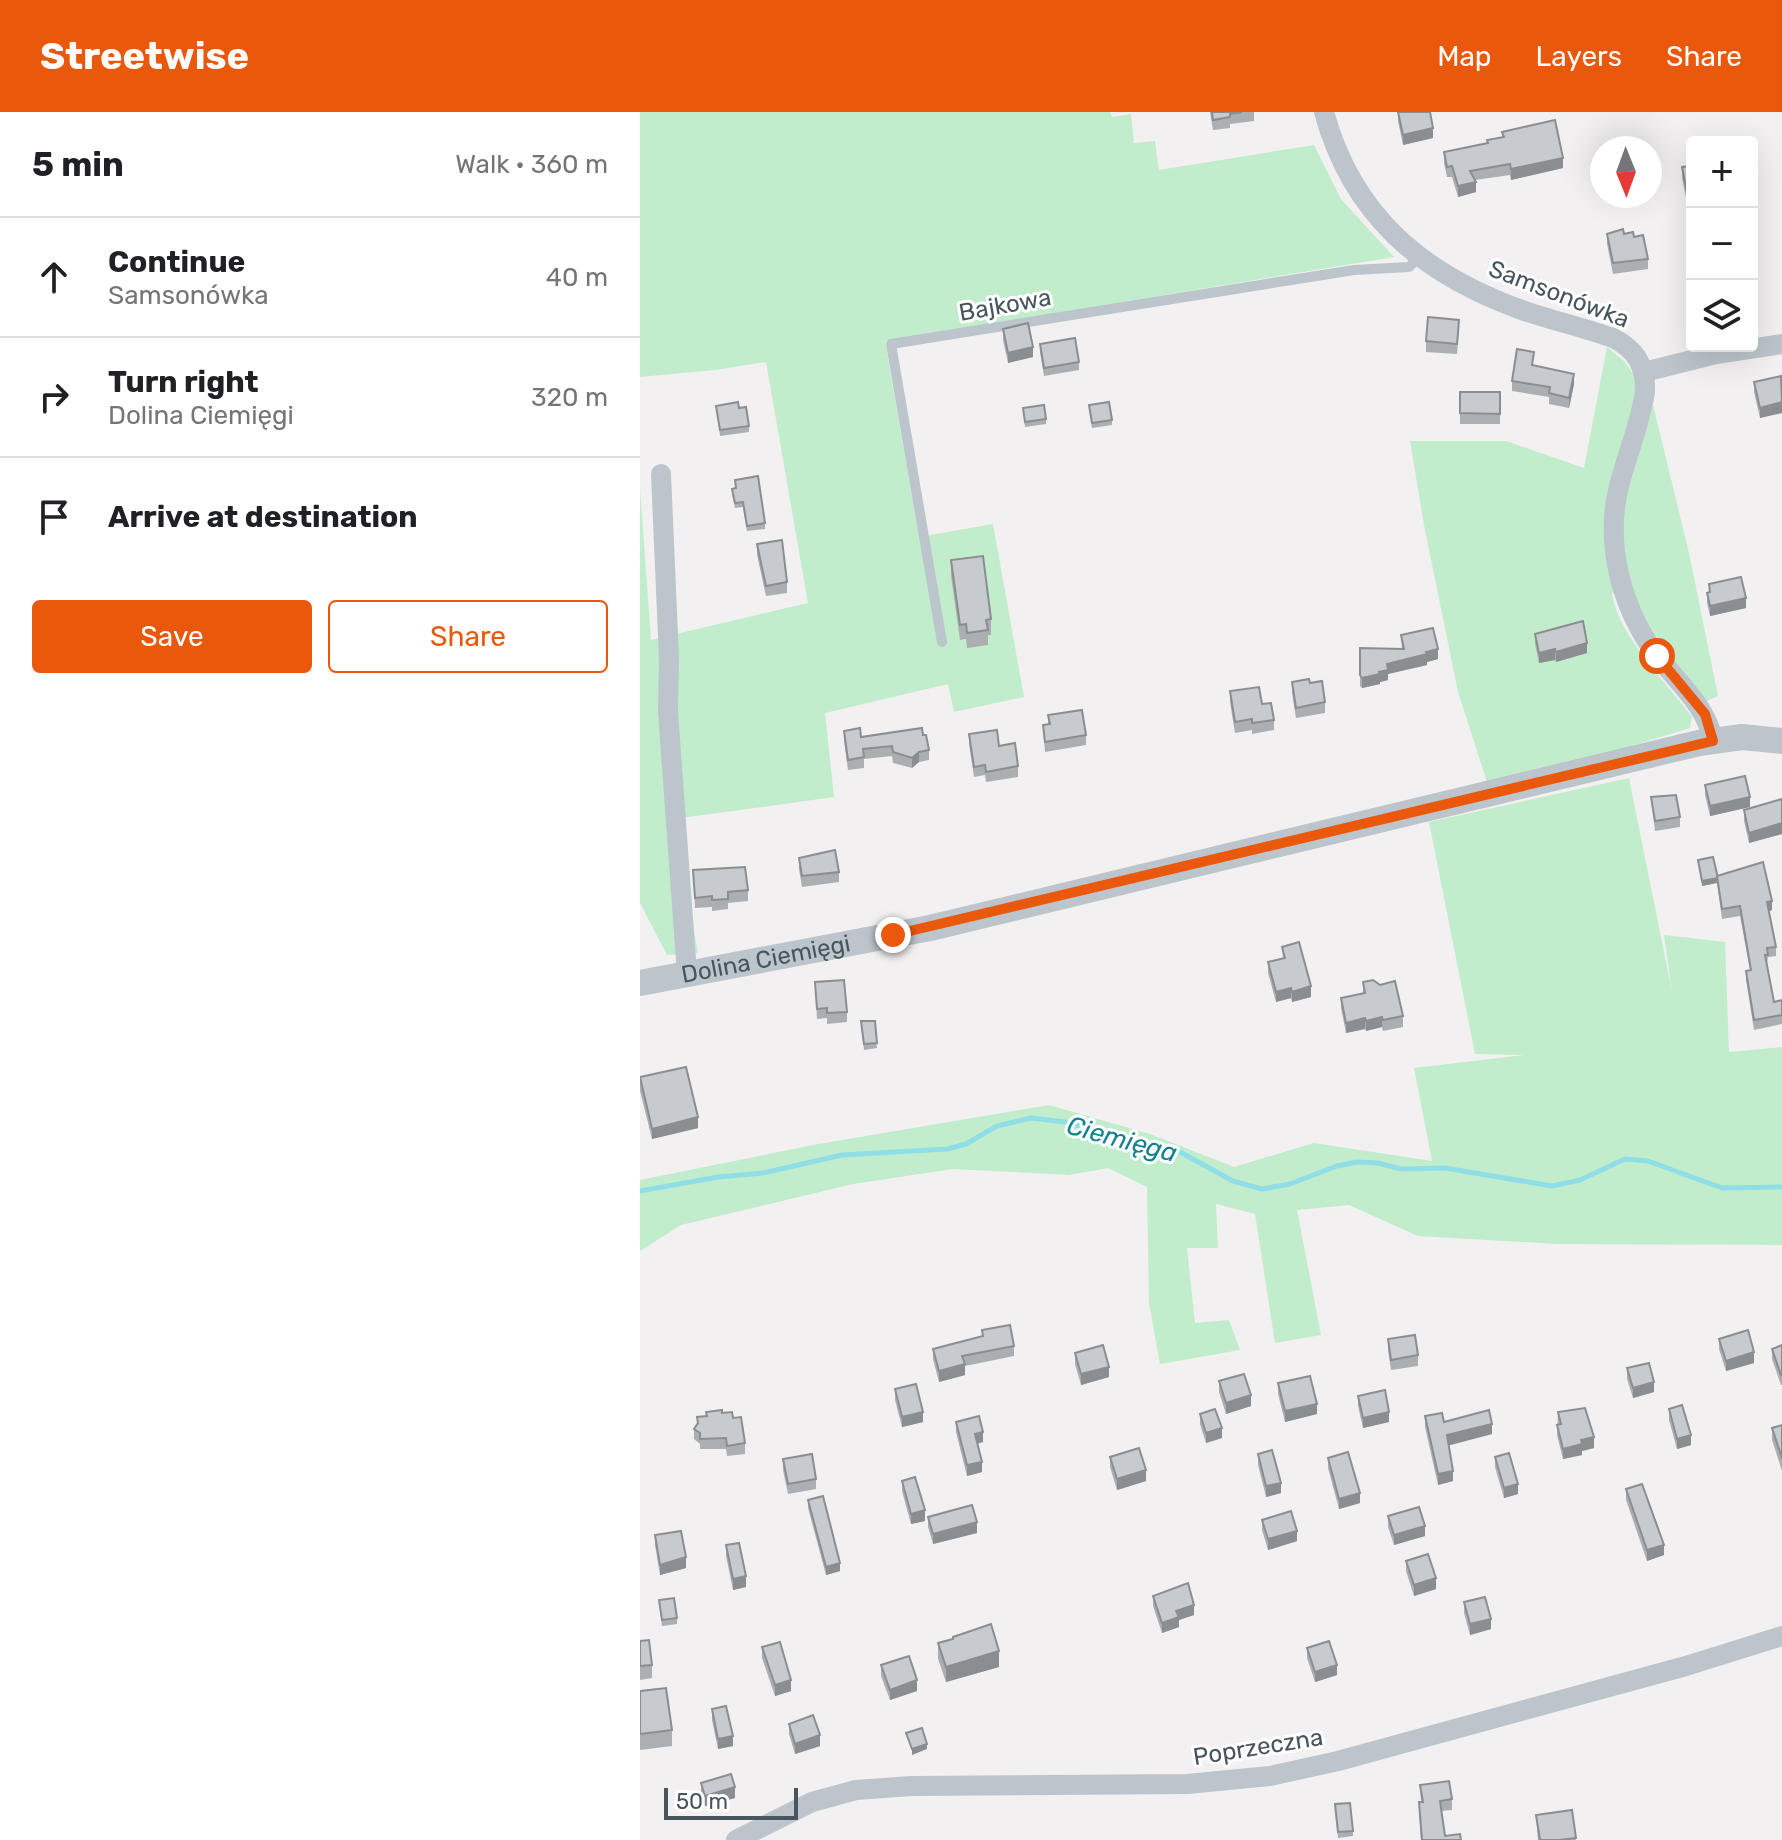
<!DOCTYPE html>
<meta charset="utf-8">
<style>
:root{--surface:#fff;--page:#f2f2f2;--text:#202124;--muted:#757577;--line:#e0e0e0;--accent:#ea580c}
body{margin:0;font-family:Rubik,sans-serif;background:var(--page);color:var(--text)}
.controls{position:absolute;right:24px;top:24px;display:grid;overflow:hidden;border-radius:8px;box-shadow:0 8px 32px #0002}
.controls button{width:72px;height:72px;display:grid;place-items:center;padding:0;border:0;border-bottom:2px solid var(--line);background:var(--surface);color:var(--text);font:40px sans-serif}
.compass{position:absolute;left:950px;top:24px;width:72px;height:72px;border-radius:50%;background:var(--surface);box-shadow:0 8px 32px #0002;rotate:179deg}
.scale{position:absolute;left:24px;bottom:20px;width:134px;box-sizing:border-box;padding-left:8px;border:4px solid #48555c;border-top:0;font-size:22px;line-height:28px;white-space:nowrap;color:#48555c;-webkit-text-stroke:6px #fff;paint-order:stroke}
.stop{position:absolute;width:24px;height:24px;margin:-18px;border:6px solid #ea580c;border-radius:50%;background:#fff}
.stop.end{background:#ea580c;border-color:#fff;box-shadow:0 2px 8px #0008}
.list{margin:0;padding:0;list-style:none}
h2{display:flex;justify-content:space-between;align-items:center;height:104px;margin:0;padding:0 32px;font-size:34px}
h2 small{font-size:26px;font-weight:400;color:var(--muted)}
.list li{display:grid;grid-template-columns:52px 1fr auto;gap:24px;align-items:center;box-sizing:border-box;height:120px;padding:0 32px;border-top:2px solid var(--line)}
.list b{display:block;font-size:30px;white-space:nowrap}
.list p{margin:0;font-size:26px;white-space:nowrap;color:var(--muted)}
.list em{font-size:26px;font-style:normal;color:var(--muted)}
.actions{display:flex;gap:16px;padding:24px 32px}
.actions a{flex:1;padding:18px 0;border:2px solid var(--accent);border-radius:8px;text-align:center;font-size:28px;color:var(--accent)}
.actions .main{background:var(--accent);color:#fff}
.icon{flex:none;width:44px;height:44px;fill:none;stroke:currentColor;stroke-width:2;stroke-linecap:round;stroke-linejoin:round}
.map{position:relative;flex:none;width:1142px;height:1728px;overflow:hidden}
header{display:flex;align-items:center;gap:48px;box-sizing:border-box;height:112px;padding:0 40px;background:var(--accent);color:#fff}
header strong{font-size:38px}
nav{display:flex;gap:44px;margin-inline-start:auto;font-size:28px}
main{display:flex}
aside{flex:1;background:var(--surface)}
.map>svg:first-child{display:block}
.green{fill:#c1edcc}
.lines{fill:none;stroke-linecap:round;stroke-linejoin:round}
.stream{stroke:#90dfe7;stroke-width:5}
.service{stroke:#bcc5cb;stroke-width:10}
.minor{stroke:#bcc5cb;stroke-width:20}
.tertiary{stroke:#bcc5cb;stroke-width:26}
.wall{fill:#abafb2}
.shaded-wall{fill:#8b8e91}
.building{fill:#c7cbcf;stroke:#8b8e91;stroke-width:2}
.route{stroke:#ea580c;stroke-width:10}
.labels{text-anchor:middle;stroke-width:6;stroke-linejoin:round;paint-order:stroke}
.street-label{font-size:24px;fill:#48555c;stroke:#fff}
.water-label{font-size:26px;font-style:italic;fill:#14828d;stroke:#fff}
</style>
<header>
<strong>Streetwise</strong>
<nav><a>Map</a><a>Layers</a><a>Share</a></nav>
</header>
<main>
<aside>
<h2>5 min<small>Walk · 360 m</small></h2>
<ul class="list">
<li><svg class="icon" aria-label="ahead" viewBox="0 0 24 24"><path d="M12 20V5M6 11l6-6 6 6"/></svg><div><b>Continue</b><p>Samsonówka</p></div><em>40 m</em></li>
<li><svg class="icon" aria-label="right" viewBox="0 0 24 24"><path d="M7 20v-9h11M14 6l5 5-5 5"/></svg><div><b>Turn right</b><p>Dolina Ciemięgi</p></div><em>320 m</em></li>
<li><svg class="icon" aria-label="arrive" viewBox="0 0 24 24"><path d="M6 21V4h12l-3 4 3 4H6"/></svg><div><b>Arrive at destination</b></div></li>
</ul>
<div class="actions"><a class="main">Save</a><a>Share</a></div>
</aside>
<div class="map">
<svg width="1142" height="1728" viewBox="0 0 1142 1728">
<rect width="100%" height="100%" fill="#f2f0f0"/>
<g class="green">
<polygon points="0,0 470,0 472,5 491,2 494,31 515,29 519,58 674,33 701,87 754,145 245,229 279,425 353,412 384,585 314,600 308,572 185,601 194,685 34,707 58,841 27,843 0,791 0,377 11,528 168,491 126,250 75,258 0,265"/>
<path d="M967,235L985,250L1012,289L1049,441L1078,584L1067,589C1033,552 1012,522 991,476L972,481C977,522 1027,571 1052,605L1050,616L923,655L848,673L818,580L784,413L770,329H866L944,356Z"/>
<polygon points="989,666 1032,880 1024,823 1085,830 1089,940 1142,935 1142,1133 917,1132 778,1124 709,1093 657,1098 681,1223 635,1231 615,1102 576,1092 578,1136 547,1136 555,1211 589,1208 600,1238 520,1252 509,1191 507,1075 468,1056 429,1063 313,1057 213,1072 41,1113 0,1139 0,1068 173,1033 409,993 510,1022 594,1055 674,1031 792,1049 774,956 884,943 835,942 789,710"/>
</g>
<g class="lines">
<polyline class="stream" points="0,1079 78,1065 123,1061 202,1043 307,1037 326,1032 357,1014 391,1006 425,1010 494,1031 540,1040 593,1069 622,1077 650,1072 697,1054 717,1050 738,1051 761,1057 805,1056 912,1074 940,1068 985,1047 1008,1049 1082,1076 1142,1075"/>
<polyline class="service" points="302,530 251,232 714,158 769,155 779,145"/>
<g class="minor">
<path d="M684,0C712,103 781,161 879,197C910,208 942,215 973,226C996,237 1006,255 1005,280C1000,312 987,343 979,374C965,430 980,491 1013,538C1034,568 1066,591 1073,629"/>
<polyline points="1004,260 1076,242 1142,232"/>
<polyline points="21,362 29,547 28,600 47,862"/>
<polyline points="96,1728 172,1690 216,1678 271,1674 547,1672 630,1664 698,1649 1046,1554 1142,1524"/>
</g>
<path class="tertiary" id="s1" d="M0,871L290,816L1059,631L1102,625L1142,629"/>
</g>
<g class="wall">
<polygon points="570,0 614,0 614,9 590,12 590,16 573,18"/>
<polygon points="758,0 793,26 763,33 758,9"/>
<polygon points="862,20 923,56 871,68 870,63 835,68 836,80 818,85 812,65 807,65 804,51 804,40 847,31 862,25"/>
<polygon points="1052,54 1052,90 1047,91 1042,66 1042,55"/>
<polygon points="967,122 984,122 994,125 1008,147 1008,157 973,162 967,132"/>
<polygon points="363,217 393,245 368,251 363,228"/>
<polygon points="819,218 817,242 786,240 786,229"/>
<polygon points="400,232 439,250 439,258 404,264 400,240"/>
<polygon points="893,253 934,272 929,296 909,292 909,285 872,279 872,269"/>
<polygon points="1141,264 1120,306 1114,280 1114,270"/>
<rect x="820" y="280" width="40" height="32"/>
<polygon points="449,293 472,308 472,313 452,316"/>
<polygon points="76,294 99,296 109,314 109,320 80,324"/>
<polygon points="383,296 406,307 406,312 385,315"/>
<polygon points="95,368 125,411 125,417 107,419 103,395 95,396 92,382 92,377 95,376"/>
<polygon points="117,432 147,470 147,481 126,484 117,443"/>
<polygon points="311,448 351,507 351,523 348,523 348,533 327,536 326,527 320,528 311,464"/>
<polygon points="1069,472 1106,496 1070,504 1067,491 1067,481 1069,480"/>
<polygon points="895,522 947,541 916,550 915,548 899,551 895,532"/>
<polygon points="761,523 798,547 787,550 787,553 748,562 748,568 740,570 740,572 722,576 720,574 720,536 762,537"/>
<polygon points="652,570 670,571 685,590 685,601 656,606 652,581"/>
<polygon points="590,579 622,592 634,608 634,618 612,622 612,618 595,621 590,590"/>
<polygon points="408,603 446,623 446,633 405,640 403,613 408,612"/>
<polygon points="204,619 221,625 283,623 289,638 289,648 279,650 272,656 253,651 252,644 224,647 224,656 208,658 204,629"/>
<polygon points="329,622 359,634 378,654 378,665 346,670 345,663 334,665 329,632"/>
<polygon points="1065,673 1110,695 1070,704 1065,683"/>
<polygon points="1011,685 1040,705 1040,715 1015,719"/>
<polygon points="1142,687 1142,722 1109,731 1104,709 1104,698"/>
<polygon points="159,746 199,760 199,770 162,775 159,757"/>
<polygon points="1058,748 1077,764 1132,798 1129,799 1136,835 1136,844 1128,845 1127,852 1134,890 1142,888 1142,912 1114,918 1106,868 1106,859 1110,858 1100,804 1082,807 1077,771 1062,774"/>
<polygon points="53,758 108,778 108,789 88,791 88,797 72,799 72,795 55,796"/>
<polygon points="642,835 671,885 652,890 651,886 636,890 628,861 628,850 643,846"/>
<polygon points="175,870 207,900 207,910 187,912 187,906 177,907"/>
<polygon points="723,870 763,904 763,915 743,919 742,915 726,919 725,917 706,921 701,896 701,886 723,881"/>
<polygon points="235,909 237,936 224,938 221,915"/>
<polygon points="0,965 58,1016 12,1027 0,979"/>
<polygon points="342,1218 374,1234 374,1244 325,1254 325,1263 299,1270 293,1247 293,1237 342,1224"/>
<polygon points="748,1227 778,1243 778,1254 751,1258 748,1238"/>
<polygon points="1079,1227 1114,1251 1086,1259 1079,1237"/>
<polygon points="1142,1233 1142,1273 1141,1273 1132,1247 1132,1237"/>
<polygon points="435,1241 469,1265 441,1273 435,1252"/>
<polygon points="987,1256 1014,1280 993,1286 987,1267"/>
<polygon points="579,1269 611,1294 586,1302 579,1280"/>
<polygon points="638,1271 677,1302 645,1310 638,1282"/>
<polygon points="255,1277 283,1310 262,1315 255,1288"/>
<polygon points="718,1284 749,1310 723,1316 718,1294"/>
<polygon points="1029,1297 1051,1333 1037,1337 1029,1308"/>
<polygon points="918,1300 954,1336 942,1339 942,1343 923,1347 917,1323"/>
<polygon points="82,1301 93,1306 105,1331 105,1342 87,1344 86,1337 60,1337 60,1332 54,1327 54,1317 57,1312 57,1305"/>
<polygon points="560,1302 582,1326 566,1331 560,1312"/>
<polygon points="785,1304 852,1322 808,1333 813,1369 798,1373 785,1315"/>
<polygon points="316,1310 343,1330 337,1332 342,1360 327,1364 316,1320"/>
<polygon points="1142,1313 1142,1359 1132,1328 1132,1316"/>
<polygon points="618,1342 641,1381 626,1385 618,1353"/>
<polygon points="470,1345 506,1369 477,1378 470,1355"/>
<polygon points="855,1345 878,1382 864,1386 855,1355"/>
<polygon points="688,1346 720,1391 699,1397 688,1356"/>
<polygon points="143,1347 176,1367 176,1377 148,1382 143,1358"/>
<polygon points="262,1369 285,1409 271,1412 262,1379"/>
<polygon points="986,1377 1024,1443 1007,1449 986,1388"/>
<polygon points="168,1388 200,1459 186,1463 168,1396"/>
<polygon points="748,1404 785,1424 754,1433 748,1415"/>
<polygon points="288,1405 337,1421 293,1432 288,1415"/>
<polygon points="622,1408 657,1429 628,1438 622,1418"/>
<polygon points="15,1423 46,1456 20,1463 15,1433"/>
<polygon points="86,1433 106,1475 93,1478 86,1444"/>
<polygon points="766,1449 796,1477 774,1484 766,1459"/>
<polygon points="513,1484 554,1503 539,1508 539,1515 522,1521 513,1494"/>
<polygon points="19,1488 37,1506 37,1512 22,1514"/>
<polygon points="824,1490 851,1517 830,1523 824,1501"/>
<polygon points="313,1527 359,1555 306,1570 298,1547 298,1531"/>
<polygon points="0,1529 12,1553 12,1566 0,1568"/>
<polygon points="122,1535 151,1579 135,1584 122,1546"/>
<polygon points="667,1536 697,1563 675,1570 667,1546"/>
<polygon points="241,1553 277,1579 250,1588 241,1564"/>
<polygon points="0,1579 32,1618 32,1634 0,1638"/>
<polygon points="72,1597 93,1634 78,1637 72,1608"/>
<polygon points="149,1612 180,1634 155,1642 149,1622"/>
<polygon points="61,1671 95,1686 65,1694 61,1681"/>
<polygon points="780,1673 812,1687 812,1698 801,1699 805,1724 821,1728 781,1728 779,1701 779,1690 781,1690"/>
<polygon points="695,1698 713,1719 713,1724 698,1726"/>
<polygon points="932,1698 936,1728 898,1728 896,1703"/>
</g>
<g class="shaded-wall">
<polygon points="793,16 793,26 763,33 763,23"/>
<polygon points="923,46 923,56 871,68 871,57"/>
<polygon points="836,70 836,80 818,85 818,74"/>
<polygon points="393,235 393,245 368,251 368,241"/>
<polygon points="934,262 934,272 929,296 929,286"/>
<polygon points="1142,290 1142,301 1120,306 1120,296"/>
<polygon points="1106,486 1106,496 1070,504 1070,494"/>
<polygon points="947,531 947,541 916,550 916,540"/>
<polygon points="798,537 798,547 787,550 787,553 748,562 748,568 740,570 740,572 722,576 722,566 739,560 747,552"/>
<polygon points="915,537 915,548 899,551 899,541"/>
<polygon points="279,640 279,650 272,656 272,646"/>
<polygon points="1110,685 1110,695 1070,704 1070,694"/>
<polygon points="1142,711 1142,722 1109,731 1109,721"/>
<polygon points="1077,766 1077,771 1062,774 1062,769"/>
<polygon points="1132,789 1132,798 1127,800 1127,790"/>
<polygon points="671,874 671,885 652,890 652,880"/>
<polygon points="651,876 651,886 636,890 636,880"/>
<polygon points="742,905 742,915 726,919 726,909"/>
<polygon points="725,906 725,917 706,921 706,911"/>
<polygon points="58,1005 58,1016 12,1027 12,1017"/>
<polygon points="1114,1240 1114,1251 1086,1259 1086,1249"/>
<polygon points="325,1252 325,1263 299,1270 299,1259"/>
<polygon points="469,1255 469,1265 441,1273 441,1262"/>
<polygon points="1014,1270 1014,1280 993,1286 993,1276"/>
<polygon points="611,1283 611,1294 586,1302 586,1291"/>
<polygon points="677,1292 677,1302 645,1310 645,1299"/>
<polygon points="283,1300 283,1310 262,1315 262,1305"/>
<polygon points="749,1300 749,1310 723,1316 723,1306"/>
<polygon points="852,1312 852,1322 807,1334 807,1323"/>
<polygon points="582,1316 582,1326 566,1331 566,1321"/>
<polygon points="343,1320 343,1330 335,1332 335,1322"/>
<polygon points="1051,1323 1051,1333 1037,1337 1037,1327"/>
<polygon points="954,1325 954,1336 942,1339 942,1343 923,1347 923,1337 941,1328"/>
<polygon points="342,1350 342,1360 327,1364 327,1353"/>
<polygon points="506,1358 506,1369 477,1378 477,1367"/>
<polygon points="813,1359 813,1369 798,1373 798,1362"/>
<polygon points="641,1371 641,1381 626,1385 626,1374"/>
<polygon points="878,1372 878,1382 864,1386 864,1376"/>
<polygon points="720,1381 720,1391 699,1397 699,1387"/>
<polygon points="285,1398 285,1409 271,1412 271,1402"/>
<polygon points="337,1410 337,1421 293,1432 293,1422"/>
<polygon points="785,1414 785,1424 754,1433 754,1423"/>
<polygon points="657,1419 657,1429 628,1438 628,1427"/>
<polygon points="1024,1433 1024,1443 1007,1449 1007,1438"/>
<polygon points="46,1445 46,1456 20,1463 20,1453"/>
<polygon points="200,1451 200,1459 186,1463 186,1455"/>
<polygon points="106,1464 106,1475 93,1478 93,1467"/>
<polygon points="796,1466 796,1477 774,1484 774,1473"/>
<polygon points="554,1493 554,1503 539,1508 539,1515 522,1521 522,1511 536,1499"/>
<polygon points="851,1507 851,1517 830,1523 830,1512"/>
<polygon points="359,1539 359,1555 306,1570 306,1555"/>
<polygon points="697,1553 697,1563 675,1570 675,1560"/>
<polygon points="151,1568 151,1579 135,1584 135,1573"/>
<polygon points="277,1568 277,1579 250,1588 250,1578"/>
<polygon points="180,1623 180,1634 155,1642 155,1632"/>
<polygon points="93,1624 93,1634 78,1637 78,1627"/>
<polygon points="287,1632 287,1637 272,1643 272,1637"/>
<polygon points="95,1675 95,1686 65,1694 65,1684"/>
</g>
<g class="building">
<polygon points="572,0 602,0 590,2 590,5 573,8"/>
<polygon points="758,0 790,0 793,16 763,23"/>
<polygon points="915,8 923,46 871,57 870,52 830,59 836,70 818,74 812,54 807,55 804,40 848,31 847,28 864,25 862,20"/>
<polygon points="1052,54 1052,80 1047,81 1042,55"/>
<polygon points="983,117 984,122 993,120 994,125 1003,123 1008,147 973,151 967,122"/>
<polygon points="788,205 819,208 817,232 786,229"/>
<polygon points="388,211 393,235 368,241 363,217"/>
<polygon points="435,226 439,250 404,256 400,232"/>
<polygon points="877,237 894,240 892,253 934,262 929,286 909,281 910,275 872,269"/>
<polygon points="1141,264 1142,290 1120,296 1114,270"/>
<polygon points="820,280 860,280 860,302 820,301"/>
<polygon points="98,290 99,296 106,295 109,314 80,318 76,294"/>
<polygon points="469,290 472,308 452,311 449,293"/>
<polygon points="404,293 406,307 385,310 383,296"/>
<polygon points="118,364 125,411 107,414 103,390 95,391 92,377 96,376 95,368"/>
<polygon points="142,428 147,470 126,474 117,432"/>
<polygon points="343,444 351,507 346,508 348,518 327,521 326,512 320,513 311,448"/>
<polygon points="1101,465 1106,486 1070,494 1067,481 1070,480 1069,472"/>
<polygon points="943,509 947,531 916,540 915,537 899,541 895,522"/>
<polygon points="793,516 798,537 786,540 787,542 747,552 748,558 739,560 740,562 722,566 720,563 720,536 764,537 761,523"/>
<polygon points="669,567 670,571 682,569 685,590 656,596 652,570"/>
<polygon points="619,575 622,592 631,591 634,608 612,611 612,607 595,610 590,579"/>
<polygon points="442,598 446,623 405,630 403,613 410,612 408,603"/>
<polygon points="220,616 221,625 282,616 283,623 286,623 289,638 279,640 272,646 253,640 252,634 223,637 224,645 208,648 204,619"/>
<polygon points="357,618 359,634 375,631 378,654 346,660 345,653 334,655 329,622"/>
<polygon points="1105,664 1110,685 1070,694 1065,673"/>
<polygon points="1036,683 1040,705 1015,709 1011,685"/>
<polygon points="1142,687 1142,711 1109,721 1104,698"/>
<polygon points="195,738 199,760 162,764 159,746"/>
<polygon points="1073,745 1078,766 1062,769 1058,748"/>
<polygon points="1123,750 1132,789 1127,790 1136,835 1127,836 1128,843 1125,843 1134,890 1142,888 1142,903 1114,908 1106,859 1111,858 1100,794 1082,797 1077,764"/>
<polygon points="105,755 108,778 88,780 88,787 72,788 72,784 55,786 53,758"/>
<polygon points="659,830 671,874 652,880 651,876 636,880 628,850 645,846 642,835"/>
<polygon points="204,868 207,900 187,901 187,896 177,897 175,870"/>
<polygon points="733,868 740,873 755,869 763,904 743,908 742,905 726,909 725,906 706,911 701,886 725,881 723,870"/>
<polygon points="221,909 235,909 237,931 224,932"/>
<polygon points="46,955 58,1005 12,1017 0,965"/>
<polygon points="370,1213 374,1234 322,1244 325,1252 299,1259 293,1237 343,1224 342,1218"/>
<polygon points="1108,1218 1114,1240 1086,1249 1079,1227"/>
<polygon points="775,1223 778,1243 751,1248 748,1227"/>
<polygon points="463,1233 469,1255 441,1262 435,1241"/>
<polygon points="1142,1233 1142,1262 1141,1263 1132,1237"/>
<polygon points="1009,1251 1014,1270 993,1276 987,1256"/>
<polygon points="604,1262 611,1283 586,1291 579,1269"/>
<polygon points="670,1264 677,1292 645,1299 638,1271"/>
<polygon points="276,1272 283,1300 262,1305 255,1277"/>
<polygon points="745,1278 749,1300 723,1306 718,1284"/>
<polygon points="1042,1293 1051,1323 1037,1327 1029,1297"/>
<polygon points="945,1296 954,1325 941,1328 942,1332 923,1337 917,1313 921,1312 918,1300"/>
<polygon points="575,1297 582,1316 566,1321 560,1302"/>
<polygon points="82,1298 82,1301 92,1300 93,1306 101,1305 105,1331 87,1334 86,1326 60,1327 60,1321 54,1317 58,1311 57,1305 67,1304 66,1300"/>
<polygon points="849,1298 852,1312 807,1323 813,1359 798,1362 785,1304 802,1301 804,1310"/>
<polygon points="339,1304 343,1320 335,1322 342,1350 327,1353 316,1310"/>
<polygon points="1142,1313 1142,1346 1132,1316"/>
<polygon points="499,1336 506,1358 477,1367 470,1345"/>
<polygon points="632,1338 641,1371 626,1374 618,1342"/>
<polygon points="708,1340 720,1381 699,1387 688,1346"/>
<polygon points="869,1341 878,1372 864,1376 855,1345"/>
<polygon points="172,1342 176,1367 148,1372 143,1347"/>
<polygon points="275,1365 285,1398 271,1402 262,1369"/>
<polygon points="1002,1372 1024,1433 1007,1438 986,1377"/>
<polygon points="183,1384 200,1451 186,1455 168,1388"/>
<polygon points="332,1393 337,1410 293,1422 288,1405"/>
<polygon points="779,1395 785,1414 754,1423 748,1404"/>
<polygon points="651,1399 657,1419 628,1427 622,1408"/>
<polygon points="41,1419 46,1445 20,1453 15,1423"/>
<polygon points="99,1431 106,1464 93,1467 86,1433"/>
<polygon points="788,1442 796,1466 774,1473 766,1449"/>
<polygon points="548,1471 554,1493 536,1499 539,1505 522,1511 513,1484"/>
<polygon points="845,1485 851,1507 830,1512 824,1490"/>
<polygon points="34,1486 37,1506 22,1508 19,1488"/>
<polygon points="351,1512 359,1539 306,1555 298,1531 313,1527 313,1525"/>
<polygon points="9,1528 12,1553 0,1554 0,1529"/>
<polygon points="689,1529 697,1553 675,1560 667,1536"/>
<polygon points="140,1530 151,1568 135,1573 122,1535"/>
<polygon points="269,1544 277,1568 250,1578 241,1553"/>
<polygon points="26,1576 32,1618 0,1622 0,1579"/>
<polygon points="86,1594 93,1624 78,1627 72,1597"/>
<polygon points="173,1603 180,1623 155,1632 149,1612"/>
<polygon points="282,1616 287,1632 272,1637 266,1621"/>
<polygon points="91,1662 95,1675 65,1684 61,1671"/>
<polygon points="809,1669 812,1687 800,1689 805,1724 820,1722 821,1728 782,1728 779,1690 783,1690 780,1673"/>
<polygon points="710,1691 713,1719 698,1720 695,1692"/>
<polygon points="932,1698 936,1726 919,1728 900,1728 896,1703"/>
</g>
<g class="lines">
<polyline class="route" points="253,823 1073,629 1065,602 1017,544"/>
</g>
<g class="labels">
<g class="street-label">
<text transform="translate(919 182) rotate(21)" y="8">Samsonówka</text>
<text transform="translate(365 193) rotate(-10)" y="8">Bajkowa</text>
<text dy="8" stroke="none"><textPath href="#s1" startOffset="128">Dolina Ciemięgi</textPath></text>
<text transform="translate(618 1635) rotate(-9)" y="8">Poprzeczna</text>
</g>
<g class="water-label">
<text transform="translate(482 1027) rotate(15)" y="9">Ciemięga</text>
</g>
</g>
</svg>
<div class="controls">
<button>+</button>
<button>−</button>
<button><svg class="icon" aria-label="layers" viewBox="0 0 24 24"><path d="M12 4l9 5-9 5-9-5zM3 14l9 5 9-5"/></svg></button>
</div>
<svg class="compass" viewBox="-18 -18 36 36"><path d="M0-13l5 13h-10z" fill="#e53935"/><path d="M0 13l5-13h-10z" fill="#757577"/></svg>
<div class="scale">50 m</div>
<div class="stop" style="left:1017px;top:544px"></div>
<div class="stop end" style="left:253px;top:823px"></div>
</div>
</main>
